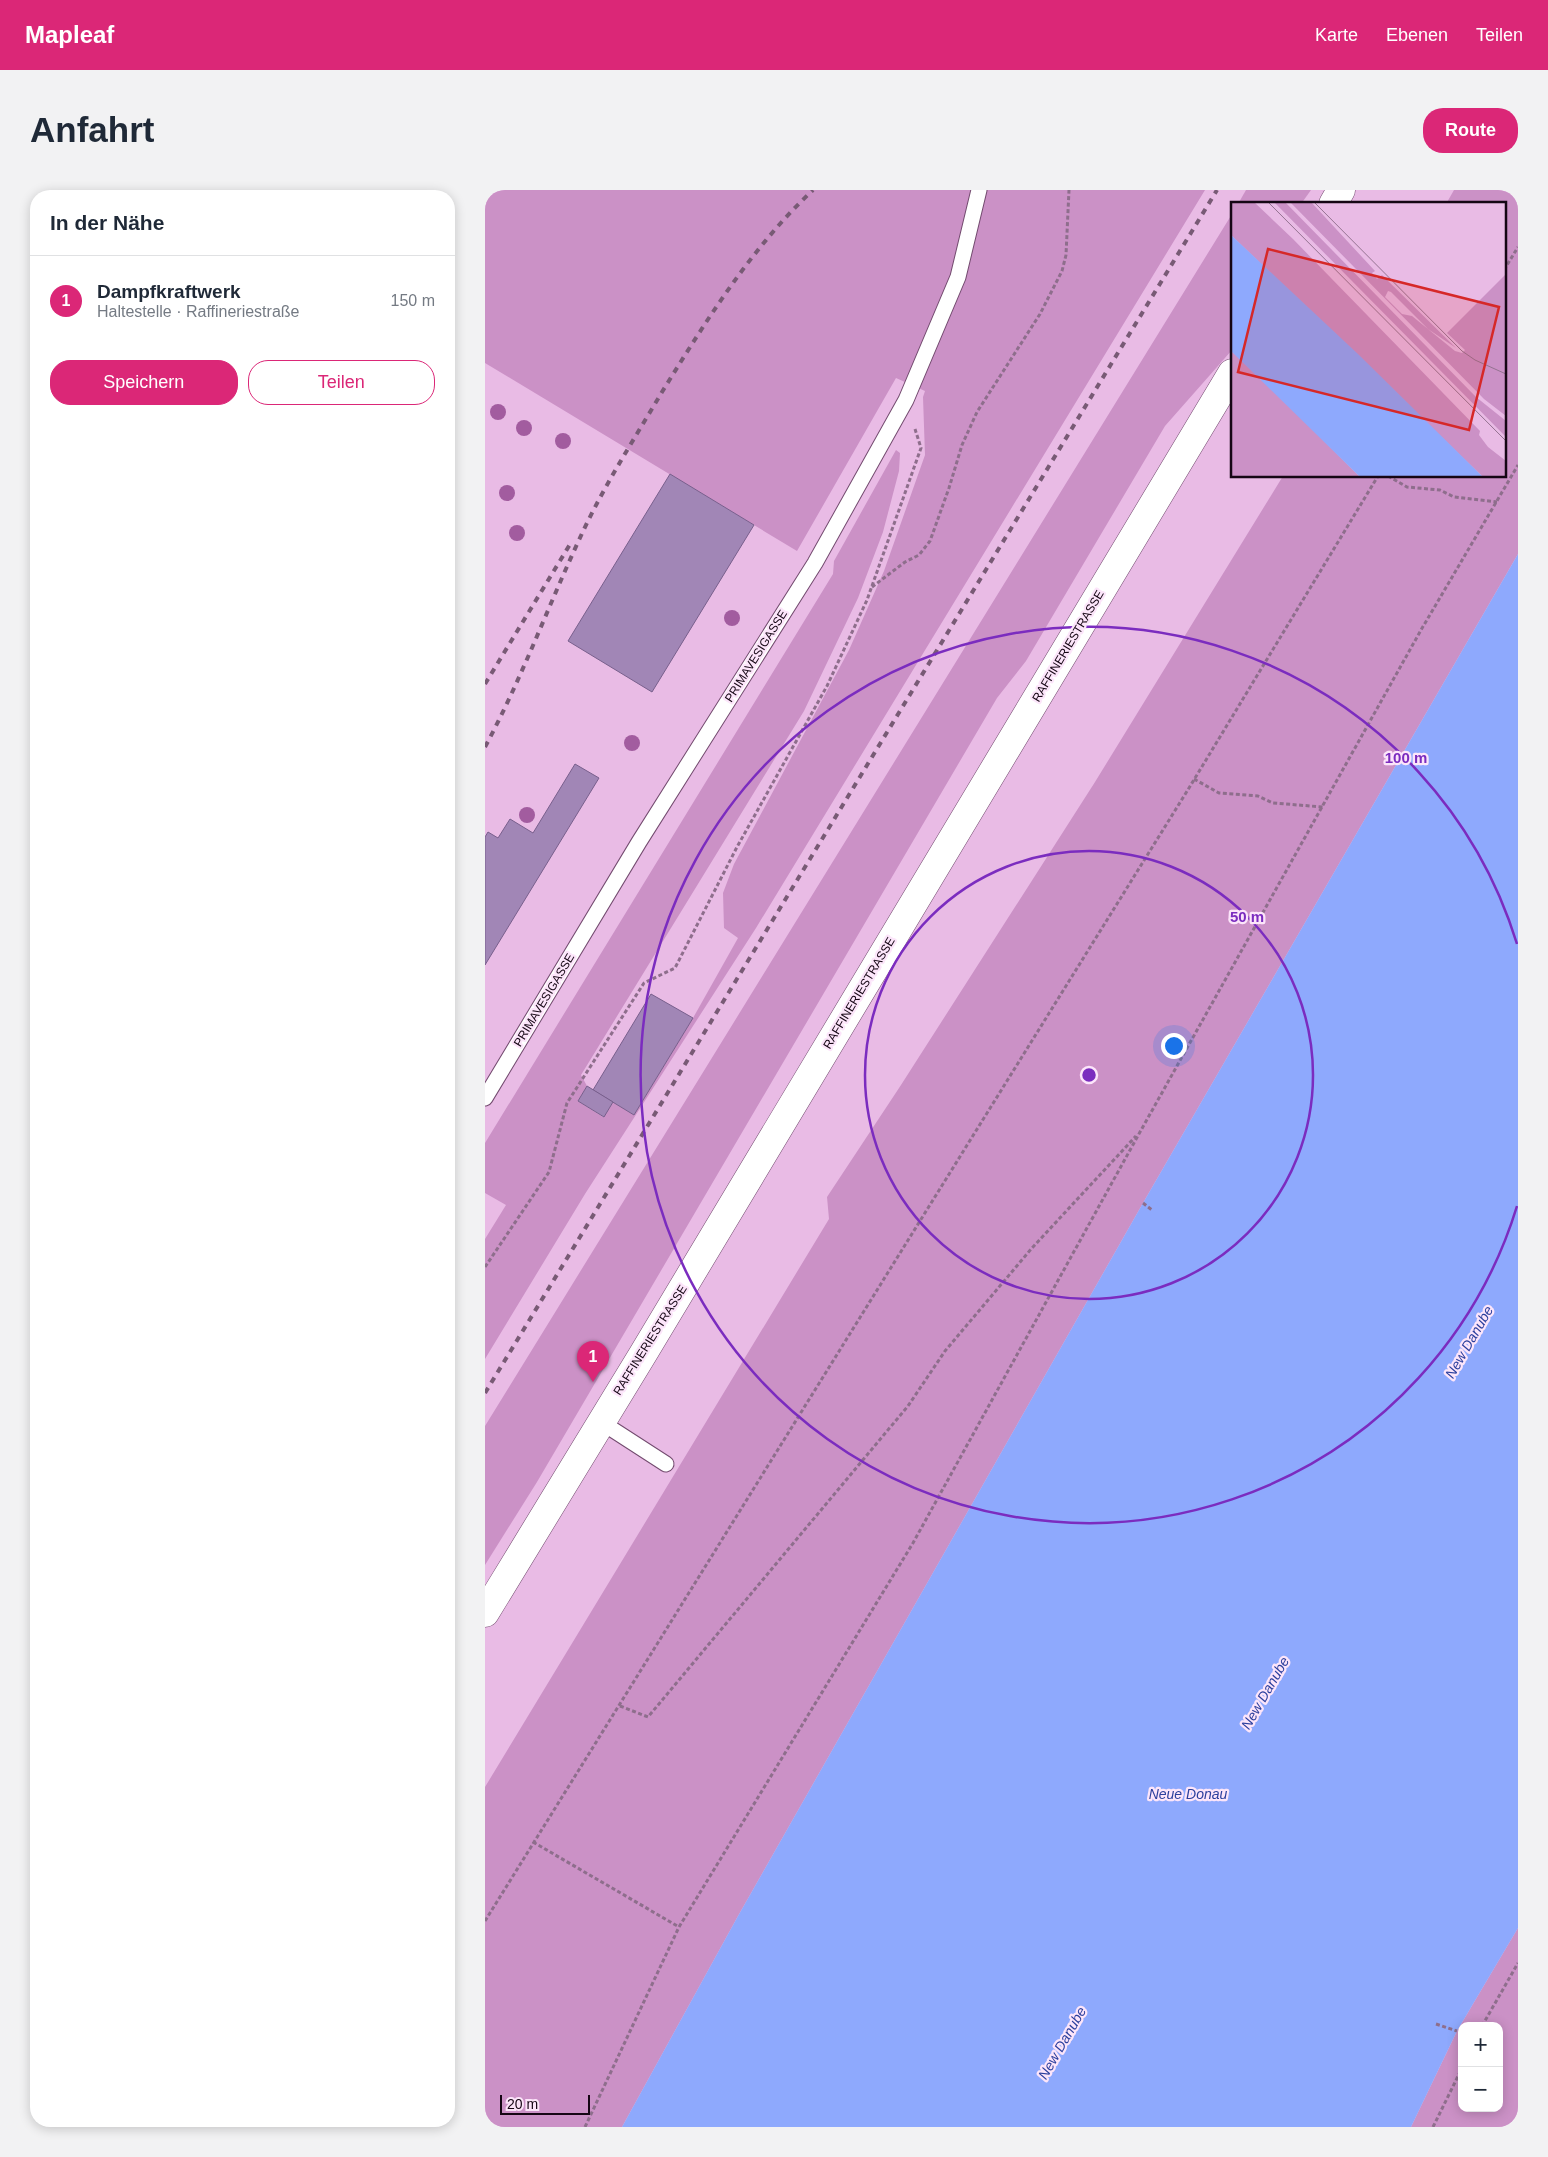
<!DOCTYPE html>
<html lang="de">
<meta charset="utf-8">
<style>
:root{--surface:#fff;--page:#f2f2f3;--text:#1f2937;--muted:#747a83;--line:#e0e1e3;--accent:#db2777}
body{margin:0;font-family:Arial,sans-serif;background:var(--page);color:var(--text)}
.controls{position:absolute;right:15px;bottom:15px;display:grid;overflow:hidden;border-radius:10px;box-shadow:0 2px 12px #0003}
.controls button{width:45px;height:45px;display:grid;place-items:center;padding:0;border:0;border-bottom:1px solid var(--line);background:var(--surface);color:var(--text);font:25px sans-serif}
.scale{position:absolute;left:15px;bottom:12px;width:90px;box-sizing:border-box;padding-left:5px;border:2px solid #150614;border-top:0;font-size:14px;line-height:18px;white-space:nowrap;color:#150614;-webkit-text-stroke:4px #fce5fa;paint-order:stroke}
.you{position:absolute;left:688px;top:855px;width:18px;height:18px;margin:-12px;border:4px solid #fff;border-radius:50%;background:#1a73e8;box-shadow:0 0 0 8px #1a73e833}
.badge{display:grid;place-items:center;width:32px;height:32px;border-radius:50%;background:var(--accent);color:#fff;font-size:16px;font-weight:700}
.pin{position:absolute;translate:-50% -41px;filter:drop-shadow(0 1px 2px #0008)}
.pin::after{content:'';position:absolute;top:26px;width:18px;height:15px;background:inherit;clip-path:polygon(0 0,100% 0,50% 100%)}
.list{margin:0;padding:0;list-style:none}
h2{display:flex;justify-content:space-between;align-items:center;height:65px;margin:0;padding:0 20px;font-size:21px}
h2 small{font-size:16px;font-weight:400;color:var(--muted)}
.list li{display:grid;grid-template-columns:32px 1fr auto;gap:15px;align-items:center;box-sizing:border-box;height:90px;padding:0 20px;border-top:1px solid var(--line)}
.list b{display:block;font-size:19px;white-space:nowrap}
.list p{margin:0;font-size:16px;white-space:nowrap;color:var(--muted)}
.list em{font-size:16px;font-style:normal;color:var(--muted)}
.actions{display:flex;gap:10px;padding:15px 20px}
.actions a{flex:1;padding:11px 0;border:1px solid var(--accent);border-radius:20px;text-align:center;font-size:18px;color:var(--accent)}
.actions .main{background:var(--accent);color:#fff}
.map{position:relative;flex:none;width:1033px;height:1937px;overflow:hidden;border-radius:20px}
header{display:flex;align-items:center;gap:30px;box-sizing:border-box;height:70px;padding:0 25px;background:var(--accent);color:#fff}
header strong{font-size:24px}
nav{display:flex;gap:28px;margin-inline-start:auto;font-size:18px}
.intro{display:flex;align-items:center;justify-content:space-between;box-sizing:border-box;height:120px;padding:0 30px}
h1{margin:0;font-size:35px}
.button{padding:12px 22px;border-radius:20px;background:var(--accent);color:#fff;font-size:18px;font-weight:700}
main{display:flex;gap:30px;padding:0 30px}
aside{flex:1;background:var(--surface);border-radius:20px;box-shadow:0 2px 12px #0003}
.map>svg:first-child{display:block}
.green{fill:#cb91c6;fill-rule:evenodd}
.water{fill:#8ea9fd}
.building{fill:#a186b6;stroke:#785f8c}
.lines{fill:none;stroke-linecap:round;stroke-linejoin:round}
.service-casing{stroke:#734b6f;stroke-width:17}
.secondary-casing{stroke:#734b6f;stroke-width:29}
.path{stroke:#8e6e8c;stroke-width:3;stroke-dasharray:4 2.5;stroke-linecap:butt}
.service{stroke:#fff;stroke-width:15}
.secondary{stroke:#fff;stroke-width:28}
.rail{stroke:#785a75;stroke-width:4;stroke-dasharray:6 6;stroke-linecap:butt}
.tree{fill:#a25c9f}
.ring{fill:none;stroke:#7b2cbf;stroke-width:2.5}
.labels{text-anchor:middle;stroke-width:4.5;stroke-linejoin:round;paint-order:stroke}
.street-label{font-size:12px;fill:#150614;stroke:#fce5fa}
.water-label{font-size:14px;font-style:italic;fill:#2b3f9d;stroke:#fce5fa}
.inset-road{fill:none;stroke:#947391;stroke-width:1}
.view{fill:#d62828;fill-opacity:0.15;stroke:#d62828;stroke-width:2.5}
.inset-edge{fill:none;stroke:#150614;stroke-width:2.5}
.centre{fill:#7b2cbf;stroke:#fce5fa;stroke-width:2.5}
.ring-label{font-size:15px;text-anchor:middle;font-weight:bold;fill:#7b2cbf;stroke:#fce5fa;stroke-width:4.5;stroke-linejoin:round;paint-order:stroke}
</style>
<header>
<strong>Mapleaf</strong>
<nav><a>Karte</a><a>Ebenen</a><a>Teilen</a></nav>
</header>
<div class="intro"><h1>Anfahrt</h1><a class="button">Route</a></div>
<main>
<aside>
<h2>In der Nähe<small></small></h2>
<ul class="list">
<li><span class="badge">1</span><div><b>Dampfkraftwerk</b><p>Haltestelle · Raffineriestraße</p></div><em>150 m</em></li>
</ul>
<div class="actions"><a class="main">Speichern</a><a>Teilen</a></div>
</aside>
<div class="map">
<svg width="1033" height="1937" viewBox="0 0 1033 1937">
<rect width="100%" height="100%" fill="#e9bbe5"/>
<g class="green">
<polygon points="0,0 720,0 271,738 100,1004 0,1169 0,1049 21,1015 0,1003 0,953 348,384 349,371 411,260 415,263 414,281 398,342 373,408 319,521 96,885 102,896 93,911 118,927 128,912 149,925 208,828 253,748 239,738 238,703 249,674 364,460 399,381 440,265 438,207 440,201 411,188 312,361 0,173"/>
<polygon points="761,0 826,0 816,14 753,14"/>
<polygon points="969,0 1033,0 1033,364 658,1013 253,1726 137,1937 0,1937 0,1597 344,1029 342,1007 416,895 610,592 798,286 1019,286 1019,14 961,14"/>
<polygon points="747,24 747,160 680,236 541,471 512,508 52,1292 0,1375 0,1236"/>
<path d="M1033,1738V1937H926L972,1841ZM977,1836H1014V1918H977Z"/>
</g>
<polygon class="water" points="1033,364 1033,1738 972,1841 926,1937 137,1937 253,1726 658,1013"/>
<g class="building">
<polygon points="185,284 269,335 167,502 83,451"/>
<polygon points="90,574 114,588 0,775 0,647 3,642 13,648 25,629 48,643"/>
<polygon points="166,804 208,828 149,925 108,900"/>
<polygon points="102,896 128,912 119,927 93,911"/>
</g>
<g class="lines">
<defs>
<g id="service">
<polyline points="0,908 154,652 330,373 421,210 473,87 494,0"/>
<polyline points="116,1232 181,1274"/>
</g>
<g id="secondary">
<polyline points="848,14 856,0"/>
<polyline points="0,1423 158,1164 747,183"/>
</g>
</defs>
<use href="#service" class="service-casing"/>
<use href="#secondary" class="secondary-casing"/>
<g class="path">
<polyline points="1019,80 1033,57"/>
<polyline points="903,286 922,297 955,300 969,307 1012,312"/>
<polyline points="387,397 420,372 434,365 445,351 464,298 477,255 492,222 555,124 577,81 581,65 584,0"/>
<polyline points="709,589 734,603 773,606 788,613 838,617"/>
<polyline points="658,1013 667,1020"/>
<polyline points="0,1077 64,982 82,913 159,793 190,778 252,657 342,496 382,410 436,258 430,239"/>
<polyline points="135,1516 163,1527 423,1216 460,1161 547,1058 651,946"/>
<polyline points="48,1652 194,1737"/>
<polyline points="0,1731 704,598 893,286"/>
<polyline points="951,1834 972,1841"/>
<polyline points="997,1836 1033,1773"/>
<polyline points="100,1937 194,1737 428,1353 655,942 936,440 1033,275"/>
<polyline points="948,1937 977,1878"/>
</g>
<use href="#service" class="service"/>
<use href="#secondary" class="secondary"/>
<g class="rail">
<polyline points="0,494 87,351"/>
<path d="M0,557C36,490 62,419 94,350C117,299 148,251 177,202C221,131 266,58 328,0"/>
<polyline points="0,1203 732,0"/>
</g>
</g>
<g class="tree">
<circle cx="13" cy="222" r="8"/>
<circle cx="39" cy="238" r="8"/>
<circle cx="78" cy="251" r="8"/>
<circle cx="22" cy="303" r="8"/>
<circle cx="32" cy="343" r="8"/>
<circle cx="247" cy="428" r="8"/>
<circle cx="147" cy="553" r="8"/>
<circle cx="42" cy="625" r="8"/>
</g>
<g class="ring">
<circle cx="604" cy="885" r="224"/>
<path d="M1032 1016A448 448 0 1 1 1032 754"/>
</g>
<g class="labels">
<g class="street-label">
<text transform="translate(583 456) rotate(-59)" y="4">RAFFINERIESTRASSE</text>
<text transform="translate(271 466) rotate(-58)" y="4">PRIMAVESIGASSE</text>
<text transform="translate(374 803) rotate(-59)" y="4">RAFFINERIESTRASSE</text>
<text transform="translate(59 810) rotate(-59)" y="4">PRIMAVESIGASSE</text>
<text transform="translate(165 1150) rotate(-58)" y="4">RAFFINERIESTRASSE</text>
</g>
<g class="water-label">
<text transform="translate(984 1152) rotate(-60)" y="5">New Danube</text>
<text transform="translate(780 1503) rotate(-60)" y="5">New Danube</text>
<text x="703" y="1609">Neue Donau</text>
<text transform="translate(577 1853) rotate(-60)" y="5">New Danube</text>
</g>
</g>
<g transform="translate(746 12)">
<rect width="275" height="275" fill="#e9bbe5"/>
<path d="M0,0H23L62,37L249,229L248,233L257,245L275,259V275H252L0,33ZM43,0H54L245,195L275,219V235ZM59,0H80L144,69L141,71L146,77L151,73L225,146L197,127L160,90L157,89L154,95L171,112L181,114L224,149L231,151L234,148L216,131L275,72V214L253,197ZM0,149L20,166L129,275H0Z" fill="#cb91c6"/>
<path d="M0,33L128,153L252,275H129L0,149Z" fill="#8ea9fd"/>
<path class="inset-road" d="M37,0L275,239M83,0L231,149L244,158L275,172"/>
<path class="view" d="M37,47L268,105L238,228L7,170Z"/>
<rect width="275" height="275" class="inset-edge"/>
</g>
<circle cx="604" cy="885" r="8" class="centre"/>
<g class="ring-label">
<text x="921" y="573">100 m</text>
<text x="762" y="732">50 m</text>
</g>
</svg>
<div class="controls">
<button>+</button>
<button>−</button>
</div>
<div class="scale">20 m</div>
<div class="you"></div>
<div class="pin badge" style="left:108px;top:1192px">1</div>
</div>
</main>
